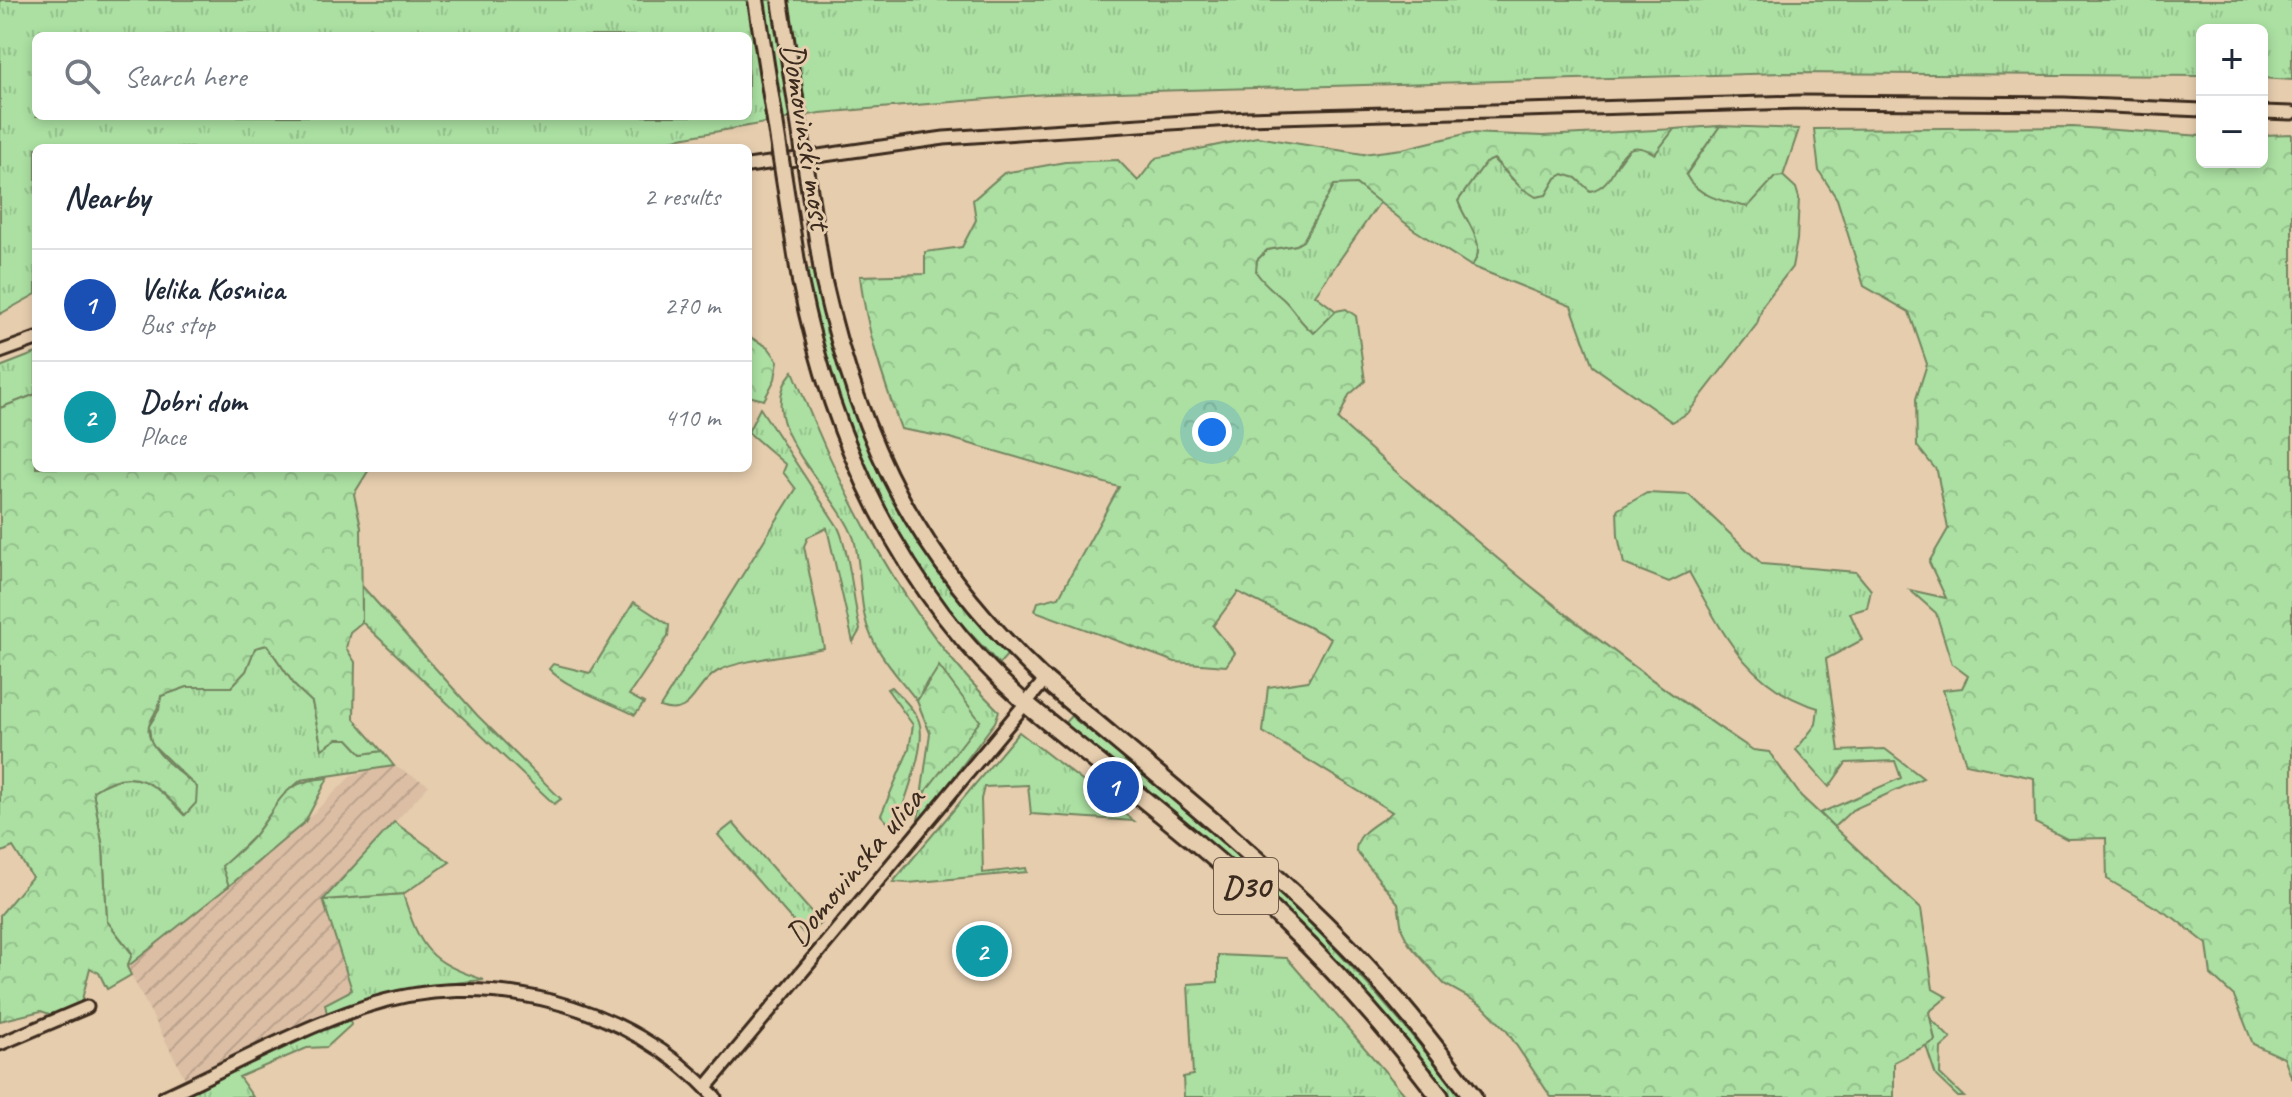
<!DOCTYPE html>
<meta charset="utf-8">
<style>
:root{--surface:#fff;--page:#f2f2f3;--text:#1f2937;--muted:#747a83;--line:#e0e1e3;--accent:#0f766e}
body{margin:0;font-family:Caveat,sans-serif;background:var(--page);color:var(--text)}
.controls{position:absolute;right:24px;top:24px;display:grid;overflow:hidden;border-radius:12px;box-shadow:0 4px 12px #0003}
.controls button{width:72px;height:72px;display:grid;place-items:center;padding:0;border:0;border-bottom:2px solid var(--line);background:var(--surface);color:var(--text);font:40px sans-serif}
.you{position:absolute;left:1212px;top:432px;width:28px;height:28px;margin:-20px;border:6px solid #fff;border-radius:50%;background:#1a73e8;box-shadow:0 0 0 12px #1a73e833}
.badge{display:grid;place-items:center;width:52px;height:52px;border-radius:50%;background:var(--accent);color:#fff;font-size:26px;font-weight:700}
.pin{position:absolute;translate:-50% -50%;border:4px solid #fff;box-shadow:0 2px 8px #0006}
.list{margin:0;padding:0;list-style:none}
h2{display:flex;justify-content:space-between;align-items:center;height:104px;margin:0;padding:0 32px;font-size:34px}
h2 small{font-size:26px;font-weight:400;color:var(--muted)}
.list li{display:grid;grid-template-columns:52px 1fr auto;gap:24px;align-items:center;box-sizing:border-box;height:112px;padding:0 32px;border-top:2px solid var(--line)}
.list b{display:block;font-size:30px;white-space:nowrap}
.list p{margin:0;font-size:26px;white-space:nowrap;color:var(--muted)}
.list em{font-size:26px;font-style:normal;color:var(--muted)}
.icon{flex:none;width:44px;height:44px;fill:none;stroke:currentColor;stroke-width:2;stroke-linecap:round;stroke-linejoin:round}
.map{position:relative;flex:none;width:2292px;height:1097px;overflow:hidden}
.search{position:absolute;background:var(--surface);box-shadow:0 4px 12px #0003;left:32px;top:32px;width:720px;height:88px;display:flex;align-items:center;gap:20px;box-sizing:border-box;padding:0 28px;border-radius:12px;color:var(--muted);font-size:30px}
.panel{position:absolute;background:var(--surface);box-shadow:0 4px 12px #0003;left:32px;top:144px;width:720px;height:328px;border-radius:12px}
.map>svg:first-child{display:block}
.industrial{fill:url(#industrial-furrows)}
.grass{fill:url(#grass-tufts);stroke:#738560;stroke-width:2;fill-rule:evenodd}
.forest{fill:url(#forest-crowns);stroke:#738560;stroke-width:2}
.lines{fill:none;stroke-linecap:round;stroke-linejoin:round}
.minor-casing{stroke:#3b2a1e;stroke-width:17}
.major-casing{stroke:#3b2a1e;stroke-width:20}
.highway-casing{stroke:#3b2a1e;stroke-width:22}
.minor{stroke:#e6cdae;stroke-width:11}
.major{stroke:#e6cdae;stroke-width:14}
.highway{stroke:#e6cdae;stroke-width:16}
.major-bridge-casing{stroke:#3b2a1e;stroke-width:20;stroke-linecap:butt}
.major-bridge{stroke:#e6cdae;stroke-width:14}
.labels{text-anchor:middle;stroke-width:6;stroke-linejoin:round;paint-order:stroke}
.shield{fill:#e6cdae;stroke:#6e5b49;stroke-width:2}
.shield-label{font-size:32px;font-weight:bold;fill:#3b2a1e}
.street-label{font-size:34px;fill:#3b2a1e;stroke:#e6cdae}
</style>
<div class="map">
<svg width="2292" height="1097" viewBox="0 0 2292 1097">
<defs>
<pattern id="industrial-furrows" width="10" height="10" patternUnits="userSpaceOnUse" patternTransform="scale(2)"><rect width="10" height="10" fill="#dbbea4"/><path d="M-1 1l2-2M0 10L10 0M9 11l2-2" fill="none" stroke="#bda38d"/></pattern>
<pattern id="grass-tufts" width="24" height="20" patternUnits="userSpaceOnUse" patternTransform="scale(2)"><rect width="24" height="20" fill="#abe0a2"/><path d="M3 7l-1-3M5 7V3M7 7l1-3M15 17l-1-3M17 17v-4M19 17l1-3" fill="none" stroke="#94c08b"/></pattern>
<pattern id="forest-crowns" width="20" height="18" patternUnits="userSpaceOnUse" patternTransform="scale(2)"><rect width="20" height="18" fill="#abe0a2"/><path d="M2 6a3 3 0 1 1 6 0M12 15a3 3 0 1 1 6 0" fill="none" stroke="#94c08b"/></pattern>
</defs>
<rect width="100%" height="100%" fill="#e6cdae"/>
<filter id="ink" filterUnits="userSpaceOnUse"><feTurbulence type="fractalNoise" baseFrequency=".0125" numOctaves="2"/><feDisplacementMap in="SourceGraphic" scale="16" xChannelSelector="R" yChannelSelector="G"/><feConvolveMatrix kernelMatrix="1 2 1 2 8 2 1 2 1" color-interpolation-filters="sRGB"/></filter>
<g filter="url(#ink)">
<polygon class="industrial" points="394,766 429,785 324,900 352,991 325,1004 327,1014 185,1078 127,967 305,822 352,775"/>
<g class="grass">
<path d="M0,0H2292V80L2262,78V30H2202V76L1783,73L1047,94L820,113L624,148H36V294L0,314ZM36,36H748V116H36Z"/>
<path d="M1720,126L1686,174L1783,176L1796,188L1799,198L1797,240L1792,267L1763,305L1757,324L1688,413L1672,422L1593,366L1571,306L1471,266C1490,246 1465,222 1458,201L1485,163L1493,159L1513,180L1546,195L1556,178L1563,174L1603,184L1630,148L1642,146L1655,154L1674,129Z"/>
<path d="M1343,182L1356,184L1380,202L1315,295L1336,311L1314,333C1300,324 1295,310 1283,300C1273,290 1264,284 1255,272L1257,260L1267,250L1296,245L1303,240L1334,185Z"/>
<path d="M818,269C848,421 900,540 1009,653L999,664L931,591L887,517L831,389L804,270Z"/>
<polygon points="36,353 36,394 0,408 0,367"/>
<path d="M793,371C839,489 907,622 999,711L995,722L917,826C923,777 949,757 980,721L928,680L917,701C898,676 872,650 865,618C859,593 861,564 854,539C838,491 748,423 793,371Z"/>
<path d="M760,408L838,527C850,553 853,599 860,630L853,642L827,528L808,537L804,546L824,648C798,654 738,660 718,671C693,685 693,719 660,707L796,489L783,472L786,465L748,432Z"/>
<path d="M1647,493L1689,495L1762,564L1856,572L1871,590L1867,608L1850,613L1862,640L1826,659L1839,751L1885,749L1923,778L1852,810L1834,827L1820,813L1901,778L1895,761L1846,763L1829,787L1796,750L1816,724L1818,708C1747,687 1723,633 1689,572L1669,582L1624,564L1618,536L1617,510Z"/>
<polygon points="362,586 477,715 561,799 554,804 362,622"/>
<path d="M267,645L296,687L312,702L322,748L337,739H348L362,754L382,751L394,766L301,780L283,796L255,835L223,866L229,886L127,967L132,953L107,921L103,848L93,791C135,764 154,783 184,815L196,787L151,743L149,726L159,710L161,696L187,687H231L246,671L255,648Z"/>
<path d="M1071,716C1099,740 1129,760 1157,783C1271,876 1372,981 1461,1097H1447L1385,1018L1062,726Z"/>
<polygon points="1019,732 1134,821 1031,814 1028,785 984,787 981,799 983,873 1026,868 1027,872 908,883 893,882"/>
<polygon points="733,823 821,923 806,936 718,835"/>
<path d="M403,894C420,949 429,962 484,980C425,985 382,992 327,1014L325,1004L352,990L323,900Z"/>
<polygon points="1218,955 1287,958 1407,1097 1184,1097 1183,1077 1193,1075 1188,984 1218,982"/>
<polygon points="1930,1018 1951,1039 1941,1048 1940,1074 1964,1097 1958,1097 1936,1076 1926,1046 1935,1041"/>
<polygon points="350,1021 351,1025 327,1047 307,1048 239,1077 253,1097 180,1097 316,1033"/>
</g>
<g class="forest">
<path d="M1720,126L1799,129L1783,176L1775,177L1748,207C1726,202 1697,197 1686,175Z"/>
<polygon points="2073,127 2202,136 2202,162 2262,162 2262,135 2292,134 2292,1079 2284,1058 2253,1044 2234,996 2211,975 2207,944 2174,918 2107,879 2106,838 2067,839 2035,823 2034,778 1966,764 1943,690 1962,688 1968,676 1952,664 1936,613 1910,590 1946,598 1929,562 1948,529 1937,471 1917,446 1916,399 1927,364 1909,312 1864,286 1837,199 1819,171 1814,129"/>
<path d="M1674,129L1655,154C1612,129 1624,184 1590,191L1576,178L1563,174L1556,178L1546,195L1536,197L1520,187L1494,159L1485,163L1458,201C1465,222 1490,246 1471,266L1413,229L1356,184L1334,185L1303,241L1296,245L1267,250L1257,260L1256,272C1264,284 1273,290 1283,299C1295,310 1300,324 1314,333L1336,311L1346,309L1356,316L1365,381L1349,395L1338,420C1469,538 1606,653 1753,750L1769,752L1801,796L1921,909L1933,989L1947,997L1929,1012L1935,1041L1894,1062V1097H1551L1506,1030L1482,1005L1444,984L1409,944L1402,930L1398,903L1356,851C1356,831 1379,824 1392,812L1263,732L1268,687L1308,681L1331,638L1238,592L1213,626L1235,653L1226,666L1175,662L1035,611L1038,602L1059,597L1119,487L950,438L901,429C883,379 866,329 860,276L925,274V252L962,247L976,220L973,200L1004,173L1065,162L1118,160L1138,181L1156,158L1257,137L1363,154L1402,149L1469,133L1543,136Z"/>
<polygon points="748,336 768,347 778,361 775,379 764,400 748,396"/>
<path d="M36,394V468H370L354,494L361,527L362,622L350,632L346,648L355,662L354,719L382,751L362,754L348,739H337L322,749L312,702L296,687L267,645L255,648L246,671L231,687H187L161,696C160,708 152,715 149,726C144,749 182,773 197,787L196,803L185,815C155,784 134,763 93,791L103,848L107,921L132,954L127,967L131,975L107,989L99,973L90,968L81,1003L52,1015L41,1011L0,1021V915L32,877L13,847L0,853V408Z"/>
<path d="M634,602L669,625L668,637L629,695L644,703L635,715C610,702 566,688 549,669L553,664L590,673Z"/>
<polygon points="939,666 980,721 921,797 930,733 917,701"/>
<path d="M892,687C901,697 914,708 919,721C928,747 902,804 895,831L881,815L909,749L913,725L887,689Z"/>
<path d="M328,778L305,822L229,886L222,866C233,856 245,847 254,836C282,802 279,781 328,778Z"/>
<polygon points="394,822 450,862 403,894 323,900"/>
</g>
<g class="lines">
<defs>
<g id="minor">
<polyline points="2262,112 2292,113"/>
<polyline points="748,166 944,138 1247,118 1800,102 2064,104 2202,110"/>
<polyline points="0,352 36,339"/>
<polyline points="0,1044 87,1007"/>
<polyline points="706,1087 1045,680"/>
<path d="M164,1097C230,1067 295,1030 364,1007C485,966 628,1003 715,1097"/>
</g>
<g id="major">
<path d="M823,278C861,446 918,560 1045,680"/>
<path d="M800,281C832,441 901,593 1025,703"/>
</g>
<g id="highway">
<path d="M1045,680C1146,766 1252,849 1345,944C1392,991 1433,1044 1473,1097"/>
<path d="M1025,703C1113,776 1204,844 1286,923C1342,977 1393,1036 1440,1097"/>
</g>
</defs>
<use href="#minor" class="minor-casing"/>
<use href="#major" class="major-casing"/>
<use href="#highway" class="highway-casing"/>
<use href="#minor" class="minor"/>
<use href="#major" class="major"/>
<use href="#highway" class="highway"/>
<defs>
<g id="major-bridge">
<polyline points="756,0 800,281"/>
<polyline points="780,0 823,278"/>
</g>
</defs>
<use href="#major-bridge" class="major-bridge-casing"/>
<use href="#major-bridge" class="major-bridge"/>
</g>
</g>
<g class="labels">
<rect class="shield" x="1214" y="858" width="64" height="56" rx="6"/>
<g class="shield-label">
<text x="1246" y="897">D30</text>
</g>
<g class="street-label">
<text transform="translate(808 136) rotate(81)" y="12">Domovinski most</text>
<text transform="translate(854 866) rotate(-50)" y="12">Domovinska ulica</text>
</g>
</g>
</svg>
<div class="controls">
<button>+</button>
<button>−</button>
</div>
<div class="you"></div>
<div class="pin badge" style="left:1113px;top:787px;background:#1a4fb4">1</div>
<div class="pin badge" style="left:982px;top:951px;background:#0f9aa8">2</div>
<div class="search"><svg class="icon" aria-label="search" viewBox="0 0 24 24"><circle cx="10" cy="10" r="6"/><path d="M15 15l6 6"/></svg>Search here</div>
<section class="panel">
<h2>Nearby<small>2 results</small></h2>
<ul class="list">
<li><span class="badge" style="background:#1a4fb4">1</span><div><b>Velika Kosnica</b><p>Bus stop</p></div><em>270 m</em></li>
<li><span class="badge" style="background:#0f9aa8">2</span><div><b>Dobri dom</b><p>Place</p></div><em>410 m</em></li>
</ul>
</section>
</div>
